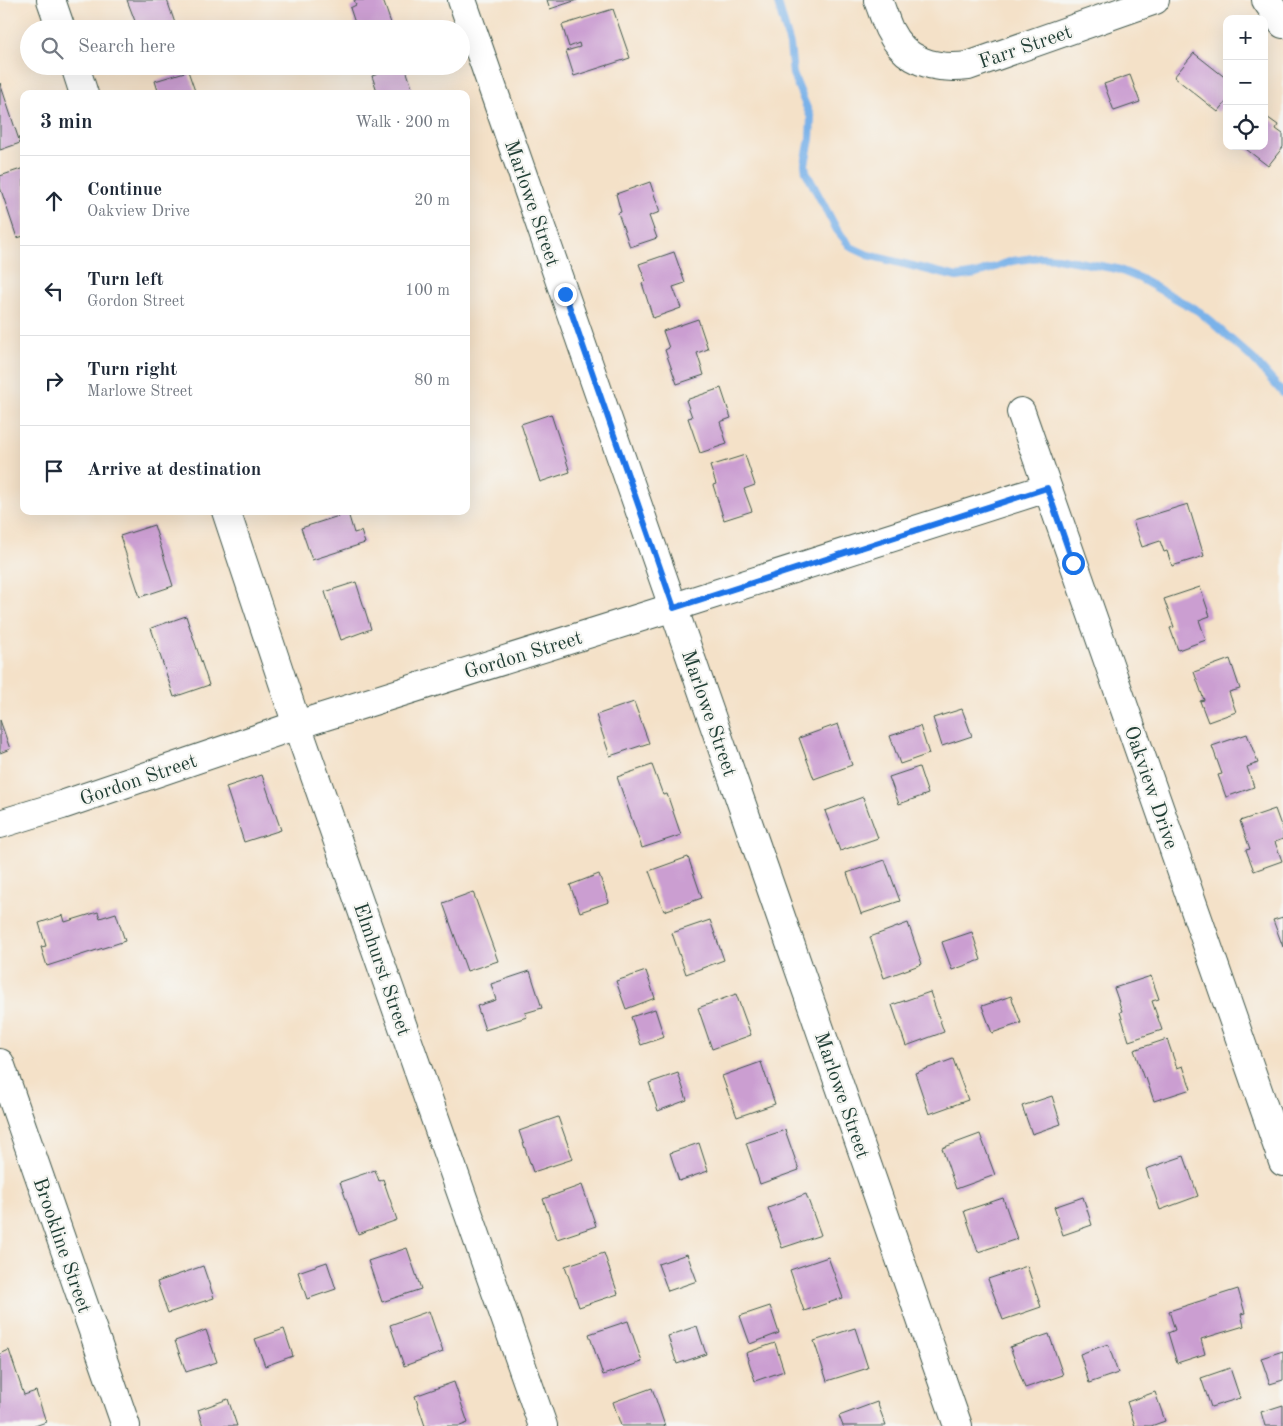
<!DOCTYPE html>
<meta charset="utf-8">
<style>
:root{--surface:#fff;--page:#f6f6f7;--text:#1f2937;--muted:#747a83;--line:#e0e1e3}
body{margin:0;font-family:"Old Standard TT",serif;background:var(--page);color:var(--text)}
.controls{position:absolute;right:15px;top:15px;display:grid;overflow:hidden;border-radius:10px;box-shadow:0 5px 20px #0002}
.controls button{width:45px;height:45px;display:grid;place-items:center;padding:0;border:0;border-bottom:1px solid var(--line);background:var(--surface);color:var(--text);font:25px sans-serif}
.stop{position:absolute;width:15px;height:15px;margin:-11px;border:4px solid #1a73e8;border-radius:50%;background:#fff}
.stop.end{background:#1a73e8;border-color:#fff;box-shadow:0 1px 5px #0008}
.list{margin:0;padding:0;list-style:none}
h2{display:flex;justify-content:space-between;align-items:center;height:65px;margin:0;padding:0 20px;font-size:21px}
h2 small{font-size:16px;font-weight:400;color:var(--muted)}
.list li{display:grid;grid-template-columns:32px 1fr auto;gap:15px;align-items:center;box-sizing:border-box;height:90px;padding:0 20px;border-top:1px solid var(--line)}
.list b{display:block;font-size:19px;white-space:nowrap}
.list p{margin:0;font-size:16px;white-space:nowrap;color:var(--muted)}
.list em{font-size:16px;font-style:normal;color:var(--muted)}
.icon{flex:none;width:28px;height:28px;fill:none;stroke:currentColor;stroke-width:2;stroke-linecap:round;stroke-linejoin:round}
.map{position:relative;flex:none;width:1283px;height:1426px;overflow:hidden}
.search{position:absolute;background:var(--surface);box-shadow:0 5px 20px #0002;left:20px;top:20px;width:450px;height:55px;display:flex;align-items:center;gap:12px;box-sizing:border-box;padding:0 18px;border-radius:28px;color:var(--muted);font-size:19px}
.panel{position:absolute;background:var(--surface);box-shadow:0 5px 20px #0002;left:20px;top:90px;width:450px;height:425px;border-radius:10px}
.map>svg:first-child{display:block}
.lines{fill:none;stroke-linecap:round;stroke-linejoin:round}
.stream{stroke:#7ab2e9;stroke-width:8}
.building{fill:#cb9ed1}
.minor-casing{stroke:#3f564a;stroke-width:30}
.minor{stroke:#fff;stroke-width:28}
.route{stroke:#1a73e8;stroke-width:6}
.labels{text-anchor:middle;stroke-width:4.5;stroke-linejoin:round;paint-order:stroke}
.street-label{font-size:20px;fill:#1f3d34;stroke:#f6f6f2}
</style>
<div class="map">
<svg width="1283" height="1426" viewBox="0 0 1283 1426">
<rect width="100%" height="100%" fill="#f6f6f2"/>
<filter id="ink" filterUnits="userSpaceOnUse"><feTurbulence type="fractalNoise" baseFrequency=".02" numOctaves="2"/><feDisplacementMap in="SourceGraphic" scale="10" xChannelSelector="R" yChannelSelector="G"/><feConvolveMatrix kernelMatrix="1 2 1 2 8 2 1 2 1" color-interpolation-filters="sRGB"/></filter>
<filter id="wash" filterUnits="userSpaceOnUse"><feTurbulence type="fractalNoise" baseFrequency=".0096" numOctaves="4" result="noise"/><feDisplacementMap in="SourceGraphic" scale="20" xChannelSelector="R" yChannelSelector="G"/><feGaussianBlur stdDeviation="1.12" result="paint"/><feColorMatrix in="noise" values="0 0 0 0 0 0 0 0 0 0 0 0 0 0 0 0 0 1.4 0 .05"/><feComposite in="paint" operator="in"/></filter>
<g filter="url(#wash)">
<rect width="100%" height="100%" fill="#f4e1c8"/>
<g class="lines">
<polyline class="stream" points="777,0 790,45 793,74 811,118 810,139 805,164 806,172 837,230 851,247 868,255 957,277 976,274 1012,261 1041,257 1057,258 1117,269 1139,278 1200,312 1253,359 1283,393"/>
</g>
<g id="blocks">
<g class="building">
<polygon points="127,0 167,0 177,29 138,29"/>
<polygon points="354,0 383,0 393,29 357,29 350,8 356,5"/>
<polygon points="547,0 577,0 550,9"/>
<polygon points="613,9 630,58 574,76 566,51 580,47 579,43 569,47 562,25"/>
<polygon points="1194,53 1227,79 1227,101 1218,112 1174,77"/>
<polygon points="376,66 405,66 414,94 378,94 372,76 378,74"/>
<polygon points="188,71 196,94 159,94 155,81"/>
<polygon points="1130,75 1140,102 1114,111 1104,84"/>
<polygon points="0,83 20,143 0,150"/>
<polygon points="1264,115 1278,125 1276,129 1283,134 1283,147 1268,166 1242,146 1264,146"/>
<polygon points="24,168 24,236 17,238 0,187 0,176"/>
<polygon points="650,182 660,212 649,216 657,238 630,247 618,213 621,212 616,194"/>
<polygon points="674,252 685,283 673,287 681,308 653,318 642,283 646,282 639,264"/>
<polygon points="698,319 708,349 697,353 704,375 677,384 665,350 669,348 663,331"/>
<polygon points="721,388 731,418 720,422 727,444 700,453 688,418 692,417 686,400"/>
<polygon points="551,414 570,472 540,482 521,424"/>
<polygon points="745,455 755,485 744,489 752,511 724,520 713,485 716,484 710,466"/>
<polygon points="1188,504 1204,556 1172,566 1167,551 1164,552 1160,541 1142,547 1133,521"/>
<polygon points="348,513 354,533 361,531 365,543 312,560 301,528"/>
<polygon points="154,525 173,586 140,597 120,536"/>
<polygon points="356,582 371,629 341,640 325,592"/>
<polygon points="1200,587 1210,616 1199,620 1206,640 1178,650 1170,628 1174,627 1164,599"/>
<polygon points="186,616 209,685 174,697 151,628"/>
<polygon points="1230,659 1240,689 1229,692 1236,712 1208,722 1200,701 1204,700 1194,672"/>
<polygon points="634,702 649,743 610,756 596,715"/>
<polygon points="962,709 972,736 942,746 933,718"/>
<polygon points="0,720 10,749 0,753"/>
<polygon points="838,724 852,765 814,779 799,738"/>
<polygon points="920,726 929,754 900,764 890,736"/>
<polygon points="1247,734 1258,763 1247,767 1254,787 1226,797 1218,775 1222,774 1212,746"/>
<polygon points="652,765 663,795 667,794 681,835 642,848 617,777"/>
<polygon points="919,767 928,794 899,804 889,777"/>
<polygon points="262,775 281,830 244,842 226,787"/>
<polygon points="863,797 878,838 840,851 825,811"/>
<polygon points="1275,809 1283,831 1283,839 1275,842 1282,861 1254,871 1246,850 1250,849 1240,821"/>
<polygon points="688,857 702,898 664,911 649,871"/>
<polygon points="885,860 900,901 861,914 847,873"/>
<polygon points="599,874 609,902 580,912 570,885"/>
<polygon points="473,892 498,961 467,971 443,903"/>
<polygon points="98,912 100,918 116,913 125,941 47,966 41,947 46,946 39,923 63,915 65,922"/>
<polygon points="1283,917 1283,947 1273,920"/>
<polygon points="710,920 724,960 686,974 672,933"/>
<polygon points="908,923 922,964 884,978 870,937"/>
<polygon points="972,932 981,960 952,970 942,942"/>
<polygon points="530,971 542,1008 525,1013 527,1017 485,1030 477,1006 496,1000 491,984"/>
<polygon points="646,971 655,998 626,1009 616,981"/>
<polygon points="1151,976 1159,999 1152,1001 1162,1030 1129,1041 1120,1012 1122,1011 1114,988"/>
<polygon points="930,992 944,1032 906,1046 892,1005"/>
<polygon points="736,994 751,1035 712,1049 698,1008"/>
<polygon points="1011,996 1021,1023 992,1033 982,1006"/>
<polygon points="655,1009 664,1037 641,1045 631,1017"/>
<polygon points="1167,1039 1177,1068 1183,1066 1191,1089 1154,1101 1146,1078 1144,1079 1134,1050"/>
<polygon points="953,1059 968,1100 929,1114 915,1073"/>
<polygon points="761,1062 775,1104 737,1117 722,1076"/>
<polygon points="678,1073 687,1100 658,1111 649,1083"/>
<polygon points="1052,1096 1061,1124 1032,1134 1022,1106"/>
<polygon points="558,1117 573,1159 533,1172 519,1131"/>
<polygon points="785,1130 799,1170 760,1184 746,1143"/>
<polygon points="980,1134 995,1175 956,1189 942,1148"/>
<polygon points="699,1143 708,1171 679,1181 670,1153"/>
<polygon points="1184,1156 1198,1196 1160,1210 1146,1169"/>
<polygon points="375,1170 379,1181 383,1179 397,1220 358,1234 340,1182"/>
<polygon points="582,1185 596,1226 557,1239 543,1199"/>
<polygon points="806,1194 821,1235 782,1248 768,1208"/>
<polygon points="1083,1197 1092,1225 1063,1235 1054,1207"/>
<polygon points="1003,1198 1017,1239 978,1252 964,1211"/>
<polygon points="407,1248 421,1289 382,1302 368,1261"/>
<polygon points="604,1253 618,1294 579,1307 565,1266"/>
<polygon points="687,1254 697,1281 668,1291 658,1264"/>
<polygon points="828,1257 843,1298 804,1311 790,1270"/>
<polygon points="327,1262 336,1289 307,1299 298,1272"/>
<polygon points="203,1266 214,1298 168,1313 157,1282"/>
<polygon points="1027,1266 1041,1307 1003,1320 988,1279"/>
<polygon points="1238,1289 1245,1313 1241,1314 1244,1326 1201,1339 1205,1354 1177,1363 1168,1333 1175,1330 1169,1311"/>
<polygon points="770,1306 779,1333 750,1344 740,1316"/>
<polygon points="429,1311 443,1352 404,1366 390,1325"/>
<polygon points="628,1321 642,1362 603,1375 589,1334"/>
<polygon points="697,1326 706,1354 677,1364 668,1336"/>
<polygon points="855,1328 868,1368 827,1381 814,1341"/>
<polygon points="284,1329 293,1356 265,1366 255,1339"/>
<polygon points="206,1330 217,1362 186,1372 175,1341"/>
<polygon points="1049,1334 1063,1375 1025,1388 1010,1347"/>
<polygon points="775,1343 784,1371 755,1381 746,1353"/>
<polygon points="1108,1344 1118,1373 1089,1383 1080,1354"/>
<polygon points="9,1350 24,1395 36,1391 46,1422 35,1426 0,1426 0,1354"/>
<polygon points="1283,1351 1283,1380 1270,1384 1261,1358"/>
<polygon points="1230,1368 1240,1398 1211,1407 1201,1378"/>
<polygon points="454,1382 468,1423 460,1426 425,1426 415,1396"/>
<polygon points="652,1388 665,1426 621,1426 613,1402"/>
<polygon points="1155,1392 1165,1421 1151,1426 1135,1426 1127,1402"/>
<polygon points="228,1399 237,1426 203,1426 198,1410"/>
<polygon points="877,1402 886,1426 843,1426 839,1416"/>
<polygon points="1283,1405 1283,1426 1265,1426 1261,1412"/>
</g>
</g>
</g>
<g filter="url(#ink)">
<use href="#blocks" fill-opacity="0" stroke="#3f564a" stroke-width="1"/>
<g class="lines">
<defs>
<g id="minor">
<polyline points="51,0 61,29"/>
<polyline points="462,0 958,1426"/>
<path d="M878,0C882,10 885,20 889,29C905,62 934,70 968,66L1155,0"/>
<polyline points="1266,0 1283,24"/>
<polyline points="75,66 84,94"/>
<polyline points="1021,412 1283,1162"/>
<polyline points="226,511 297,725 543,1426"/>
<polyline points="0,824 62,805 297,725 674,607 1047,488"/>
<polyline points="0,1063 126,1426"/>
</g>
</defs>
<use href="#minor" class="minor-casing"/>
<use href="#minor" class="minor"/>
</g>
</g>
<g class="lines" filter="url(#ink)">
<polyline class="route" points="565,294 674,608 1047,488 1073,563"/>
</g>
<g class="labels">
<g class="street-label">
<text transform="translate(1025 46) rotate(-19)" y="7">Farr Street</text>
<text transform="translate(533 203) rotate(71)" y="7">Marlowe Street</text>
<text transform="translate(523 654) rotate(-17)" y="7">Gordon Street</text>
<text transform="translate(710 713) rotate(71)" y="7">Marlowe Street</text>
<text transform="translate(138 779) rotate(-19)" y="7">Gordon Street</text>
<text transform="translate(1152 787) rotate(71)" y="7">Oakview Drive</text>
<text transform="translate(383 969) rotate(71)" y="7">Elmhurst Street</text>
<text transform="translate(843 1095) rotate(71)" y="7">Marlowe Street</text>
<text transform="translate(63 1245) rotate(71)" y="7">Brookline Street</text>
</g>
</g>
</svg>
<div class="controls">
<button>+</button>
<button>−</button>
<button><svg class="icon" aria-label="locate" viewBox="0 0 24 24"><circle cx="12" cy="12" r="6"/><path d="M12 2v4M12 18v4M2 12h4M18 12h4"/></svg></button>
</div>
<div class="stop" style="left:1073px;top:563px"></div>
<div class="stop end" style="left:565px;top:294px"></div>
<div class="search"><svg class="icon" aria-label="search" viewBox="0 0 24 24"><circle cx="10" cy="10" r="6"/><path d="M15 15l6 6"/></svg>Search here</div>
<section class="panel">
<h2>3 min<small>Walk · 200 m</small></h2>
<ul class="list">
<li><svg class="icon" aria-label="ahead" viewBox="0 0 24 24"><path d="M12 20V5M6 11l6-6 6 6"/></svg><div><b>Continue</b><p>Oakview Drive</p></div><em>20 m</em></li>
<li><svg class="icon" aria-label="left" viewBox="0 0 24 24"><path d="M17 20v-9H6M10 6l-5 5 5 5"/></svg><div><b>Turn left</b><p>Gordon Street</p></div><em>100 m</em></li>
<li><svg class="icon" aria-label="right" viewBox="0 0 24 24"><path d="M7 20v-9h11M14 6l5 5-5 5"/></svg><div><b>Turn right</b><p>Marlowe Street</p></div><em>80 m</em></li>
<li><svg class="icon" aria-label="arrive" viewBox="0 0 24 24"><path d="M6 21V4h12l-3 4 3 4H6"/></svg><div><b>Arrive at destination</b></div></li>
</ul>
</section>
</div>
